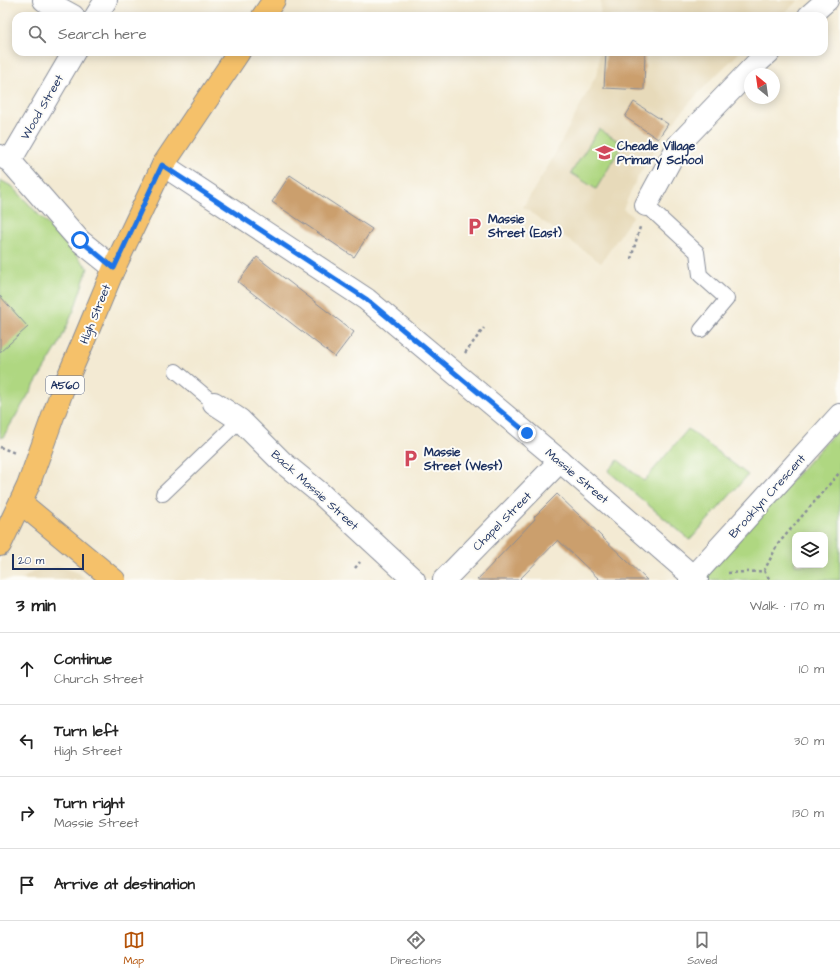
<!DOCTYPE html>
<meta charset="utf-8">
<style>
:root{--surface:#fff;--page:#f2f2f2;--text:#222;--muted:#767676;--line:#e0e0e0;--accent:#b45309}
body{margin:0;font-family:"Architects Daughter",sans-serif;background:var(--page);color:var(--text)}
.controls{position:absolute;right:12px;bottom:12px;display:grid;overflow:hidden;border-radius:8px;box-shadow:0 2px 10px #0003}
.controls button{width:36px;height:36px;display:grid;place-items:center;padding:0;border:0;border-bottom:1px solid var(--line);background:var(--surface);color:var(--text);font:20px sans-serif}
.compass{position:absolute;left:744px;top:68px;width:36px;height:36px;border-radius:50%;background:var(--surface);box-shadow:0 2px 10px #0003;rotate:331deg}
.scale{position:absolute;left:12px;bottom:10px;width:72px;box-sizing:border-box;padding-left:4px;border:2px solid #1b2f5e;border-top:0;font-size:11px;line-height:14px;white-space:nowrap;color:#1b2f5e;-webkit-text-stroke:3px #fdfcf7;paint-order:stroke}
.stop{position:absolute;width:12px;height:12px;margin:-9px;border:3px solid #1a73e8;border-radius:50%;background:#fff}
.stop.end{background:#1a73e8;border-color:#fff;box-shadow:0 1px 4px #0008}
.list{margin:0;padding:0;list-style:none}
h2{display:flex;justify-content:space-between;align-items:center;height:52px;margin:0;padding:0 16px;font-size:17px}
h2 small{font-size:13px;font-weight:400;color:var(--muted)}
.list li{display:grid;grid-template-columns:26px 1fr auto;gap:12px;align-items:center;box-sizing:border-box;height:72px;padding:0 16px;border-top:1px solid var(--line)}
.list b{display:block;font-size:15px;white-space:nowrap}
.list p{margin:0;font-size:13px;white-space:nowrap;color:var(--muted)}
.list em{font-size:13px;font-style:normal;color:var(--muted)}
.icon{flex:none;width:22px;height:22px;fill:none;stroke:currentColor;stroke-width:2;stroke-linecap:round;stroke-linejoin:round}
.map{position:relative;flex:none;width:840px;height:580px;overflow:hidden}
.search{position:absolute;background:var(--surface);box-shadow:0 2px 10px #0003;left:12px;right:12px;top:12px;height:44px;display:flex;align-items:center;gap:10px;box-sizing:border-box;padding:0 14px;border-radius:12px;color:var(--muted);font-size:15px}
.sheet{height:340px;background:var(--surface)}
nav{display:flex;justify-content:space-around;align-items:center;box-sizing:border-box;height:56px;border-top:1px solid var(--line);background:var(--surface);font-size:11px;color:var(--muted)}
nav a{display:grid;justify-items:center;gap:2px}
nav .on{color:var(--accent)}
.map>svg:first-child{display:block}
.built{fill:#e7daba}
.green{fill:#afd781;stroke:#658370;fill-rule:evenodd}
.building{fill:#cb9f6d}
.lines{fill:none;stroke-linecap:round;stroke-linejoin:round}
.lane-casing{stroke:#878c98;stroke-width:16}
.street-casing{stroke:#878c98;stroke-width:24}
.primary-casing{stroke:#878c98;stroke-width:24}
.path{stroke:#878c98;stroke-width:2.5;stroke-dasharray:3 3;stroke-linecap:butt}
.lane{stroke:#fff;stroke-width:14}
.street{stroke:#fff;stroke-width:22}
.primary{stroke:#f5c16b;stroke-width:22}
.route{stroke:#1a73e8;stroke-width:5}
.labels{text-anchor:middle;stroke-width:4;stroke-linejoin:round;paint-order:stroke}
.shield{fill:#fdfcf7;stroke:#5f6c8c;stroke-width:1}
.shield-label{font-size:11px;font-weight:bold;fill:#1b2f5e}
.street-label{font-size:12px;fill:#1b2f5e;stroke:#fdfcf7}
.poi-label{font-size:12px;font-weight:bold;fill:#1b2f5e;stroke:#fdfcf7;text-anchor:start}
</style>
<div class="map">
<svg width="840" height="580" viewBox="0 0 840 580">
<rect width="100%" height="100%" fill="#fdfcf7"/>
<filter id="ink" filterUnits="userSpaceOnUse"><feTurbulence type="fractalNoise" baseFrequency=".025" numOctaves="2"/><feDisplacementMap in="SourceGraphic" scale="8" xChannelSelector="R" yChannelSelector="G"/><feConvolveMatrix kernelMatrix="1 2 1 2 8 2 1 2 1" color-interpolation-filters="sRGB"/></filter>
<filter id="wash" filterUnits="userSpaceOnUse"><feTurbulence type="fractalNoise" baseFrequency=".012" numOctaves="4" result="noise"/><feDisplacementMap in="SourceGraphic" scale="16" xChannelSelector="R" yChannelSelector="G"/><feGaussianBlur stdDeviation="0.9" result="paint"/><feColorMatrix in="noise" values="0 0 0 0 0 0 0 0 0 0 0 0 0 0 0 0 0 1.4 0 .05"/><feComposite in="paint" operator="in"/></filter>
<g filter="url(#wash)">
<rect width="100%" height="100%" fill="#f3ead3"/>
<g class="built">
<polygon points="601,0 799,0 781,16 600,16"/>
<polygon points="599,52 740,52 711,80 694,98 680,114 658,144 636,180 623,209 633,216 601,263 523,207 550,163 598,72"/>
<polygon points="59,566 79,573 86,580 21,580 34,571"/>
</g>
<g class="green">
<polygon points="599,129 623,144 596,189 571,173"/>
<polygon points="0,180 13,187 88,268 74,310 58,346 3,437 0,438"/>
<path d="M840,427V580H702ZM795,535H825V565H795Z"/>
<polygon points="688,429 748,475 690,540 608,471 618,460 644,481"/>
</g>
<g id="blocks">
<g class="building">
<polygon points="606,52 645,52 644,90 604,88"/>
<polygon points="634,102 668,124 658,139 625,117"/>
<polygon points="290,175 372,229 354,257 272,202"/>
<polygon points="257,257 354,332 335,357 238,282"/>
<polygon points="0,296 28,327 0,352"/>
<polygon points="557,494 647,580 600,580 558,540 519,580 477,580 535,519 534,517"/>
</g>
</g>
</g>
<g filter="url(#ink)">
<use href="#blocks" fill-opacity="0" stroke="#878c98" stroke-width="1"/>
<g class="lines">
<defs>
<g id="lane">
<polyline points="646,205 697,252 700,275 727,299 701,330"/>
<polyline points="176,371 214,403"/>
<polyline points="163,494 240,420"/>
</g>
<g id="street">
<polyline points="44,0 73,16"/>
<polyline points="96,16 106,0"/>
<polyline points="809,16 827,0"/>
<polyline points="0,156 10,161 79,240 114,268"/>
<polyline points="10,161 74,52"/>
<polyline points="163,165 366,299 560,461 697,580"/>
<polyline points="646,205 679,144 758,62 769,52"/>
<polyline points="214,403 240,420 282,462 320,493 414,580"/>
<polyline points="444,580 560,461"/>
<polyline points="690,580 840,415"/>
</g>
<g id="primary">
<polyline points="263,16 274,0"/>
<polyline points="21,503 114,580"/>
<polyline points="0,545 28,486 62,391 84,340 114,268 163,165 239,52"/>
</g>
</defs>
<use href="#lane" class="lane-casing"/>
<use href="#street" class="street-casing"/>
<use href="#primary" class="primary-casing"/>
<g class="path">
<polyline points="631,259 640,227"/>
<polyline points="465,353 484,328"/>
<polyline points="0,447 15,453"/>
<polyline points="355,568 360,562"/>
<polyline points="764,571 778,544 840,472"/>
<polyline points="764,571 770,580"/>
<polyline points="728,573 764,571"/>
</g>
<use href="#lane" class="lane"/>
<use href="#street" class="street"/>
<use href="#primary" class="primary"/>
</g>
</g>
<g class="lines" filter="url(#ink)">
<polyline class="route" points="80,240 114,268 162,165 366,299 527,433"/>
</g>
<defs>
<symbol id="school-bare" viewBox="-9 -9 18 18"><path d="M0-5L7-2L0 1L-7-2ZM-4 1L0 2.5L4 1V4Q0 6-4 4Z" fill="#d1495b" stroke="#fdfcf7" stroke-width="2.5" paint-order="stroke"/></symbol>
<symbol id="parking-bare" viewBox="-9 -9 18 18"><path d="M-3.5-5.5H1a3.5 3.5 0 0 1 0 7H-1V5.5H-3.5ZM-1-3.4V-.6H.8a1.4 1.4 0 0 0 0-2.8Z" fill="#d1495b" stroke="#fdfcf7" stroke-width="2.5" paint-order="stroke"/></symbol>
</defs>
<g fill-rule="evenodd">
<use href="#school-bare" x="592" y="140" width="25" height="25"/>
<use href="#parking-bare" x="462" y="214" width="25" height="25"/>
<use href="#parking-bare" x="398" y="446" width="25" height="25"/>
</g>
<g class="labels">
<rect class="shield" x="46" y="376" width="38" height="18" rx="3"/>
<g class="shield-label">
<text x="65" y="389">A560</text>
</g>
<g class="street-label">
<text transform="translate(42 107) rotate(-60)" y="4">Wood Street</text>
<text transform="translate(95 314) rotate(-68)" y="4">High Street</text>
<text transform="translate(577 476) rotate(40)" y="4">Massie Street</text>
<text transform="translate(315 490) rotate(42)" y="4">Back Massie Street</text>
<text transform="translate(767 496) rotate(-48)" y="4">Brooklyn Crescent</text>
<text transform="translate(502 521) rotate(-45)" y="4">Chapel Street</text>
</g>
<g class="poi-label">
<text x="617" y="150">Cheadle Village<tspan x="617" dy="14">Primary School</tspan></text>
<text x="488" y="223">Massie<tspan x="488" dy="14">Street (East)</tspan></text>
<text x="424" y="456">Massie<tspan x="424" dy="14">Street (West)</tspan></text>
</g>
</g>
</svg>
<div class="controls">
<button><svg class="icon" aria-label="layers" viewBox="0 0 24 24"><path d="M12 4l9 5-9 5-9-5zM3 14l9 5 9-5"/></svg></button>
</div>
<svg class="compass" viewBox="-18 -18 36 36"><path d="M0-13l5 13h-10z" fill="#e53935"/><path d="M0 13l5-13h-10z" fill="#767676"/></svg>
<div class="scale">20 m</div>
<div class="stop" style="left:80px;top:240px"></div>
<div class="stop end" style="left:527px;top:433px"></div>
<div class="search"><svg class="icon" aria-label="search" viewBox="0 0 24 24"><circle cx="10" cy="10" r="6"/><path d="M15 15l6 6"/></svg>Search here</div>
</div>
<section class="sheet">
<h2>3 min<small>Walk · 170 m</small></h2>
<ul class="list">
<li><svg class="icon" aria-label="ahead" viewBox="0 0 24 24"><path d="M12 20V5M6 11l6-6 6 6"/></svg><div><b>Continue</b><p>Church Street</p></div><em>10 m</em></li>
<li><svg class="icon" aria-label="left" viewBox="0 0 24 24"><path d="M17 20v-9H6M10 6l-5 5 5 5"/></svg><div><b>Turn left</b><p>High Street</p></div><em>30 m</em></li>
<li><svg class="icon" aria-label="right" viewBox="0 0 24 24"><path d="M7 20v-9h11M14 6l5 5-5 5"/></svg><div><b>Turn right</b><p>Massie Street</p></div><em>130 m</em></li>
<li><svg class="icon" aria-label="arrive" viewBox="0 0 24 24"><path d="M6 21V4h12l-3 4 3 4H6"/></svg><div><b>Arrive at destination</b></div></li>
</ul>
</section>
<nav>
<a class="on"><svg class="icon" aria-label="map" viewBox="0 0 24 24"><path d="M3 6l6-2 6 2 6-2v14l-6 2-6-2-6 2zM9 4v14M15 6v14"/></svg>Map</a>
<a><svg class="icon" aria-label="directions" viewBox="0 0 24 24"><path d="M12 3l9 9-9 9-9-9zM9 14v-3h6M13 9l2 2-2 2"/></svg>Directions</a>
<a><svg class="icon" aria-label="saved" viewBox="0 0 24 24"><path d="M7 4h10v16l-5-4-5 4z"/></svg>Saved</a>
</nav>
